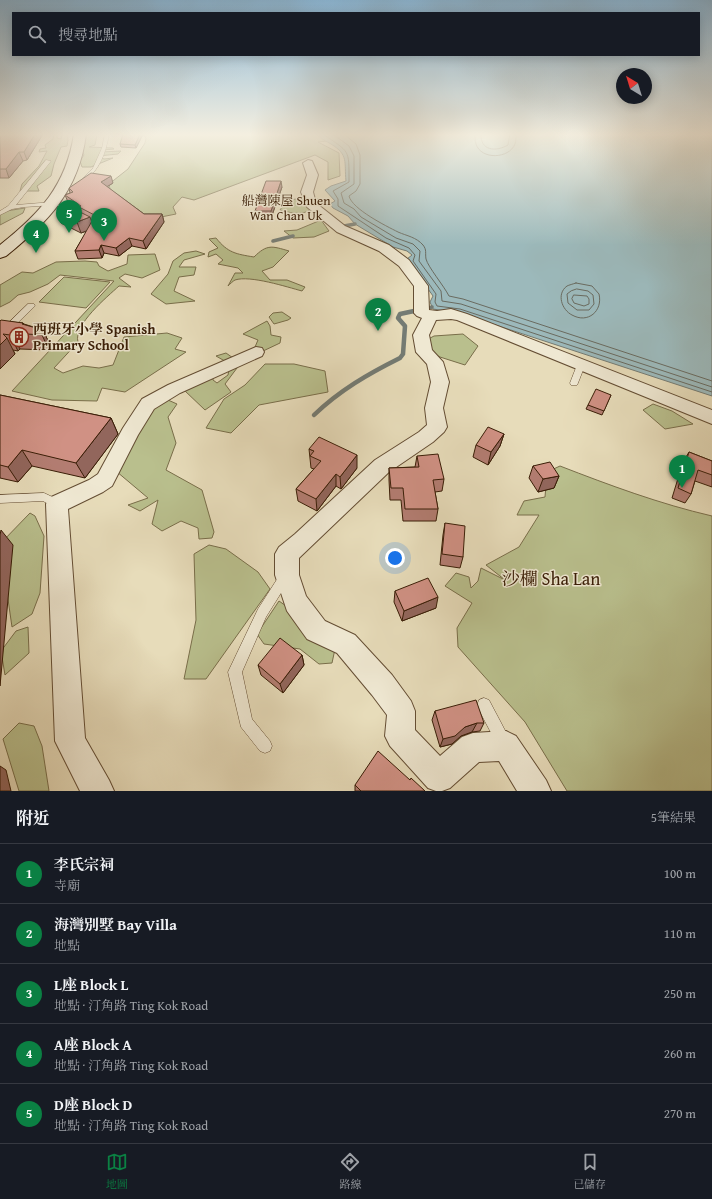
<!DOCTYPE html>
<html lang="zh-TW">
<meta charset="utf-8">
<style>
:root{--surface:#171b24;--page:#242831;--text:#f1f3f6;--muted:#9ea1a6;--line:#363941;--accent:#0b8043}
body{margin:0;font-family:"Gentium Book Plus","Noto Serif TC",serif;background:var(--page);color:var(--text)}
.compass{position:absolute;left:616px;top:68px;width:36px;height:36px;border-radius:50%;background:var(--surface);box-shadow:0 2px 10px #0003;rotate:322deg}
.you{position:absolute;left:395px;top:558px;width:14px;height:14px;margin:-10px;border:3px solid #fff;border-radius:50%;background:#1a73e8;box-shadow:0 0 0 6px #1a73e833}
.badge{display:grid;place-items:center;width:26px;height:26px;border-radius:50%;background:var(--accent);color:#fff;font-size:13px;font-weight:700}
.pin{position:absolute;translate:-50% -33px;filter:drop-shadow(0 1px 2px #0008)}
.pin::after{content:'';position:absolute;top:21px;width:14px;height:12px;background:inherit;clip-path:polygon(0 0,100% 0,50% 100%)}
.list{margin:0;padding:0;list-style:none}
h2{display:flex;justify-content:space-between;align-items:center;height:52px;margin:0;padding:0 16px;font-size:17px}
h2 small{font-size:13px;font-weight:400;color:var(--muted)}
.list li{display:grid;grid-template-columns:26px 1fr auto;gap:12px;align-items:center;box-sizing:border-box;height:60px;padding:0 16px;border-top:1px solid var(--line)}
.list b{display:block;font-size:15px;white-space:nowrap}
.list p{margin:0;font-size:13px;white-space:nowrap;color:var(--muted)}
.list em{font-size:13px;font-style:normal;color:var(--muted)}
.icon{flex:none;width:22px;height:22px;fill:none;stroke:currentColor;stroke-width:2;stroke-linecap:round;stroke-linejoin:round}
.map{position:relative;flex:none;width:712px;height:791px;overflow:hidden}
.search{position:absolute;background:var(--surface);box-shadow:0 2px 10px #0003;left:12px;right:12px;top:12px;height:44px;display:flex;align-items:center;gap:10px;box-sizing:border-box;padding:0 14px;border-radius:0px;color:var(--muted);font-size:15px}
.sheet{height:352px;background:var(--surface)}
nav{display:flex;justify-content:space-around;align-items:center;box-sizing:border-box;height:56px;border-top:1px solid var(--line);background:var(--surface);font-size:11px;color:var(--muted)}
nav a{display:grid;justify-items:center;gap:2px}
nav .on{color:var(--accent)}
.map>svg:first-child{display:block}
.green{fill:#b9bf8d;stroke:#796e4a}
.water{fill:#9cb9bb;stroke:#747b73}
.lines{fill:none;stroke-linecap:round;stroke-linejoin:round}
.shore{stroke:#6a6b60;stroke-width:1}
.stream-far1{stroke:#747b73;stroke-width:3.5}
.stream{stroke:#747b73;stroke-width:4.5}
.service-casing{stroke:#644d33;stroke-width:1}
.minor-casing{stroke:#644d33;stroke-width:2}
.secondary-casing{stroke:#391d06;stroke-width:2}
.service{fill:#efe8d2;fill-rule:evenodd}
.minor{fill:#efe8d2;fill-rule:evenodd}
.secondary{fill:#efe8d2;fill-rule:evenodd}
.wall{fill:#b37d72;stroke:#391d06;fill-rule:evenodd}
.shaded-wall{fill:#92665c;stroke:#391d06}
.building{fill:#d09184;stroke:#391d06}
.labels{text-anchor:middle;stroke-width:3;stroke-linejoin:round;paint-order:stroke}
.far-quarter-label{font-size:13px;fill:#391d06;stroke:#efe8d2}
.poi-label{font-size:14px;font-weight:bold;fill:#391d06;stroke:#efe8d2;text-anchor:start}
.near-neighbourhood-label{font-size:18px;fill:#391d06;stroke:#efe8d2}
</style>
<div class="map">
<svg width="712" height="791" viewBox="0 0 712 791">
<rect width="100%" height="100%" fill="#e7dcba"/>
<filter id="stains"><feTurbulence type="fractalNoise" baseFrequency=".005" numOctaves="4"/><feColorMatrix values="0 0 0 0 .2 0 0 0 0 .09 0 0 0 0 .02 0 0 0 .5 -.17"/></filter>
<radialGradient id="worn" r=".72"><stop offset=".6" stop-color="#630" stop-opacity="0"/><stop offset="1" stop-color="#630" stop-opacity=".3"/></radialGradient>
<g class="green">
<polygon points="54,134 57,134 57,138 61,139 62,134 67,134 68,140 67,146 61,147 54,164 51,176 37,186 39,191 20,191 22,184 39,166 47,151 39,152 40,149 46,148 45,145 53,139"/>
<polygon points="77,134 97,134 95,145 89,147 113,148 114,149 102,150 101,152 121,151 118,154 98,156 104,159 113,158 91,167 82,167 80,161 84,155 77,142"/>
<polygon points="143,134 319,134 327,141 318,142 339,153 340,176 328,180 328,162 315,155 194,200 182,197 173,207 176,214 161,217 142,215 110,189 109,184 128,169 145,143 146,138"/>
<path d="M297,199H323C306,215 302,216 280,210L287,200Z"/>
<polygon points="25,208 23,213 0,225 0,212"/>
<polygon points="321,220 329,231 314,237 293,238 284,231 297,230"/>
<path d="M216,238C228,253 236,254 254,257C267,244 272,246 289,251L273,267L262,271L270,280H287L305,287L302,291C287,287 250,275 235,280C233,281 230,284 228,286L235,273H243L238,268L218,264L223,260L216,254L208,257L209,252L218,248L209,239Z"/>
<polygon points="196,251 205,254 184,260 179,267 196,267 194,275 179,277 174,291 195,301 166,304 151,294 168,274 173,261 184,253"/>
<path d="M155,254L160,270L142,278L125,274L119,278L131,287L119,286C107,297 73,325 78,342L54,368L63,373L83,366L99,368L113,365L124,337L167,333L182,338L175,349L186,352L125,392L102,388L97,401L52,400L12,391L114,281L60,275L48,284L30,292L18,295L10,302L0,307V285L22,272L33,273L56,262L85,261L97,262L99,266L108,271L127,264L128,255Z"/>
<polygon points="64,277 110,282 86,308 39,302"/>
<polygon points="282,312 291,318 288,320 274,324 269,317 273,313"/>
<polygon points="267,321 270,326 271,335 281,337 280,343 261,352 255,347 258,340 243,334"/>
<polygon points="463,334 478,346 465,365 440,357 417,345 434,336"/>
<polygon points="226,353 236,360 237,368 225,384 231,392 205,410 184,390 212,372 213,380 217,383 228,375 230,364 216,356"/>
<polygon points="265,364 294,364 325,371 328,392 259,405 231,433 206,428 224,399 245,385"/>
<polygon points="168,400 177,404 168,417 176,443 166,470 202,490 214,532 212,538 199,539 198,528 181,521 162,531 152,524 158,500 140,511 128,505 148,498 110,466 146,407"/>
<polygon points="653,404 672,411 693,424 665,429 643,410"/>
<path d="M560,466C609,485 660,504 712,516V791H567L525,722L458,647L457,628L472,603L445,586L456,573L469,577L471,588L478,581L481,568L505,580L486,565L519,547L539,515H517L524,501L545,497L547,472Z"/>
<polygon points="30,513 35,516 44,536 40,593 32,614 12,627 0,544"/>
<polygon points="209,545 226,549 258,572 270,589 206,679 184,679 196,620 194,554"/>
<polygon points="279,601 292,610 335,649 332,663 319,664 300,649 264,644 257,634"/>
<polygon points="28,627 29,653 5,675 1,651 16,631"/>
<polygon points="19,723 34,726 42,746 49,791 19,791 3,739"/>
</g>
<path class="water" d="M318,134H712V396L459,313L433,309L430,302L433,296L407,259L412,255L407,251L393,247L355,224L348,216L333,208L330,204L335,201L325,190L331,186L346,181C344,162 349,155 331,144C326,141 322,140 318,134Z"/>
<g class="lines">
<g class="shore">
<path d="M323,134C350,153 349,148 349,182L333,191L338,199V206L386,238L409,248L415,255L413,261L436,294L435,302L437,306L460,309L712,392"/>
<polyline points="333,134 349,146 354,156 354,184 341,193 344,203 354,209 361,217 396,238 413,244 420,251 419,261 441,291 442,301 461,304 712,387"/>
<path d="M344,134L356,144L360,155V184L356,191L349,196C352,209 386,226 398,232C407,236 416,237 423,245C427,250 425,253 426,259C428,267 444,286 449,296L463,299L712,381"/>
<path d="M475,134C475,137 475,141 476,144C481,160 509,159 515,144C516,141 516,137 516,134"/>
<path d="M481,134C480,151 496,152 508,145L510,134"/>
<path d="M576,283L592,286L599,294C603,311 588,324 572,315C562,310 556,294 567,286C569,285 573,284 576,283Z"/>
<polygon points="577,289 588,291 593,295 594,304 589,310 577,310 568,303 567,294 571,291"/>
<polygon points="574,295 587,296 589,299 589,304 584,306 574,303 572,299"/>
</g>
<g class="stream-far1">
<polyline points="344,226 355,224"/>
<polyline points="273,241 293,236"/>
<polyline points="424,309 432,307"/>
</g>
<path class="stream" d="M314,415C340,390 368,374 400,358L403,354L405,326L398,318L400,314L428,308"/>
<defs>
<g id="service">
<path d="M105,134H109C105,156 100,167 85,182H81V180L93,168L102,148Z"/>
<polygon points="46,160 51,161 16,205 53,202 56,204 55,205 24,207 12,209 0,215 0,211 8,206"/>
<polygon points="58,205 62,205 80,215 75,216 58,207"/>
<polygon points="28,304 34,304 35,306 3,337 0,337 0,331"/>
<polygon points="581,362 585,365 578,383 577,385 571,385 570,383 577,365"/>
<polygon points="44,493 61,501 62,504 61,507 57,509 43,501 0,503 0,495"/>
<polygon points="285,571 289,573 291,577 266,617 242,672 252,719 270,741 272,746 270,751 265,753 260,751 241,727 228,672 258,609 281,573"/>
<polygon points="484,698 489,700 508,736 510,741 508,746 503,748 498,746 479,710 477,705 479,700"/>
</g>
<g id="minor">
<polygon points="308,160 312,161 318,175 313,192 316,203 345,226 389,245 409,260 428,286 429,310 437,311 451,309 467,314 712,410 712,424 457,320 451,319 436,320 429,335 432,350 443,362 449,382 443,408 447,427 444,432 433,442 389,472 299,558 299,575 306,596 325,621 355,635 392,675 411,701 415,711 415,730 440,756 462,737 473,733 506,731 516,736 546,780 551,791 517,791 499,761 479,762 450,788 442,791 436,791 428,788 390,746 385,736 387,715 372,695 337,653 307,639 287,611 275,575 275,554 279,547 295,534 375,460 419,432 427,425 425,408 431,382 427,364 416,352 413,335 422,318 417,316 414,313 414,286 399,266 379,251 337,232 307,207 301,192 307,175 303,163"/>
<polygon points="256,347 262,348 264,352 262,356 180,393 154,409 138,435 112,486 103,492 68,509 85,738 109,780 114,791 80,791 55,741 46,504 49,498 89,480 98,474 123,428 142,399 168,385"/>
</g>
<path id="secondary" d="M74,134H86C79,191 48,222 6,256L0,258V245C40,213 66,186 74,134Z"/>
</defs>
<use href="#service" class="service-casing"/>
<use href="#minor" class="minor-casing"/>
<use href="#secondary" class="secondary-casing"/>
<use href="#service" class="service"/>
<use href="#minor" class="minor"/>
<use href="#secondary" class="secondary"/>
</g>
<g class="wall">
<polygon points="0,134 43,134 27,160 23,161 9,178 0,178"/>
<polygon points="143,134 136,148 121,147 120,144"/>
<path d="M113,183L107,187L144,214H162L164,222L146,249L132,246L119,256L104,253L102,258L78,259L75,251L87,231L81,233L61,223L57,212H81L68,202L65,195L70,193L69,188ZM90,219L99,224L92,222Z"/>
<polygon points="282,187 271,218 256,217 255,211"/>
<polygon points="0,321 23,323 24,324 43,330 50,345 49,350 20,349 18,351 13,350 15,354 0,369"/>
<polygon points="0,395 111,418 118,434 85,478 32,466 18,482 0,478"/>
<polygon points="611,395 602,415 586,409 588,405"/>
<polygon points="504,434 500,446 488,465 473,457 476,445"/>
<polygon points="309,449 357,468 341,489 336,486 317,511 298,501 296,489 314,469 311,468"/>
<polygon points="689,452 712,461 712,487 695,481 691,494 685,503 672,498 683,462"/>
<polygon points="417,456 444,479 442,491 435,492 438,509 436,521 403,521 401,500 390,500 389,480 389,468 415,467"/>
<polygon points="533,466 559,476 554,488 538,492 529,478"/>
<polygon points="445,523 463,557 460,568 440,565 443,535"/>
<polygon points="395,591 436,608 402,621 394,602"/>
<polygon points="302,655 304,665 283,693 261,675 258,665"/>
<polygon points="435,711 484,723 480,731 472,732 461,736 452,744 440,747 432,720"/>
<polygon points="355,785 425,791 355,791"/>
</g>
<g class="shaded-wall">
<polygon points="35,134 43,134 27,160 24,152"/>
<polygon points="140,134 143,134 136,148 135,145"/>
<polygon points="19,152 23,161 9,178 6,169"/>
<polygon points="111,176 113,183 103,189 101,182"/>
<polygon points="281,181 282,187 271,218 271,211"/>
<polygon points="162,214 164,222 146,249 143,241"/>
<polygon points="90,217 94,228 81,233 77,222"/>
<polygon points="129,238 132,246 119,256 116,248"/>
<polygon points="101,245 104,253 102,258 99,250"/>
<polygon points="43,330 50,345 49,350 42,335"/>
<polygon points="12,333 20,349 18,351 10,335"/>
<polygon points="7,338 15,354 0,369 0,345"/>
<polygon points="111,418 118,434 85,478 76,463"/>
<polygon points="504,434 500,446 488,465 491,452"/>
<polygon points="22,450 32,466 18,482 8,467"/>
<polygon points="357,455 357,468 341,489 340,477"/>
<polygon points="336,474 336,486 317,511 316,499"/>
<polygon points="559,476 554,488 538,492 543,479"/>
<polygon points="1,530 13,545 0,686 0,535"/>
<polygon points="438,597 436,608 402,621 404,611"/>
<polygon points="302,655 304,665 283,693 280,684"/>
<polygon points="477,723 472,732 461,736 452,744 440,747 443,739 465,727"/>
<polygon points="0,766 6,770 11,791 0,791"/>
</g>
<g class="building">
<polygon points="0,134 35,134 24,152 19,152 6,169 0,169"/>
<polygon points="123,134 140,134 135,145 120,144"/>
<polygon points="91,173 111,176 101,182 144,214 162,214 143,241 129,238 116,248 101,245 99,250 75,251 92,221 99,224 105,222 104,220 79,207 81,206 65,195 73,192 69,188"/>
<polygon points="266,181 281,181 271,211 255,211"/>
<polygon points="70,207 90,217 77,222 57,212"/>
<polygon points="1,320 23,323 22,324 43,330 42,335 12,333 10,335 3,334 7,338 0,345 0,321"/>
<polygon points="596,389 611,395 604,411 588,405"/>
<polygon points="0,395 111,418 76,463 22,450 8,467 0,465"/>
<polygon points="488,427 504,434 491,452 476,445"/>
<polygon points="319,437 357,455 340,477 336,474 316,499 296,489 321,461 310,456 314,451 309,449"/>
<polygon points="689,452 712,461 712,475 698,470 691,494 678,488"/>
<polygon points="438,454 444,479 433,480 438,509 405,509 403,488 391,488 389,468 419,467 417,456"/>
<polygon points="550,462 559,476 543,479 533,466"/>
<polygon points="445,523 465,526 463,557 442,554"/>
<polygon points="428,578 438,597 404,611 395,591"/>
<polygon points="280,638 302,655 280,684 258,665"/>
<polygon points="476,700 484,723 477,723 465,727 455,736 443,739 435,711"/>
<polygon points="378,751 410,780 411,778 425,791 361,791 355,785"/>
</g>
<linearGradient id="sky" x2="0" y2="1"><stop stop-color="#89b6d6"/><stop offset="0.55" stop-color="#f4efe0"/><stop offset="1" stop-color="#f4efe0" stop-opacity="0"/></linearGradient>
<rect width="712" height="245" fill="url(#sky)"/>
<defs>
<symbol id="building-ring" viewBox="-11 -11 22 22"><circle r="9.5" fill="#efe8d2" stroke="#8f2418" stroke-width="1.5"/><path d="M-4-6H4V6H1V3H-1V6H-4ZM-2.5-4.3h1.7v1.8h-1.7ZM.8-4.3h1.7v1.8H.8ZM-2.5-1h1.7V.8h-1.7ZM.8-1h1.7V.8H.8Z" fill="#8f2418"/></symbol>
</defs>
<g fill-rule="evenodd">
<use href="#building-ring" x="8" y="326" width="22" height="22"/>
</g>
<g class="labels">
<g class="far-quarter-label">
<text x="286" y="205">船灣陳屋 Shuen<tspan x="286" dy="15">Wan Chan Uk</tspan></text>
</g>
<g class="poi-label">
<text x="33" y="334">西班牙小學 Spanish<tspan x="33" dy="16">Primary School</tspan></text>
</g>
<g class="near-neighbourhood-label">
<text x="551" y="585">沙欄 Sha Lan</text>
</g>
</g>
<rect width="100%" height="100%" filter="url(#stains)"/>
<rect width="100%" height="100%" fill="url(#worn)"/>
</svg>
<svg class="compass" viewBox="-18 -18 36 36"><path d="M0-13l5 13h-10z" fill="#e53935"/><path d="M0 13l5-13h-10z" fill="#9ea1a6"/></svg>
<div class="you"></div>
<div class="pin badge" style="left:682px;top:488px">1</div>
<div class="pin badge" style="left:378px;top:331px">2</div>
<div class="pin badge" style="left:104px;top:241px">3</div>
<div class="pin badge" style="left:36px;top:253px">4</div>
<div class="pin badge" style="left:69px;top:233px">5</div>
<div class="search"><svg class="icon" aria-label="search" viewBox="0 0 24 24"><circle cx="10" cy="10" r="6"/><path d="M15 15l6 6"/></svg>搜尋地點</div>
</div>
<section class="sheet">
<h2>附近<small>5筆結果</small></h2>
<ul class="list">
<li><span class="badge">1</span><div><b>李氏宗祠</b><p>寺廟</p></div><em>100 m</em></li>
<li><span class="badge">2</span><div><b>海灣別墅 Bay Villa</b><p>地點</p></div><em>110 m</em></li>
<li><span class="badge">3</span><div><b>L座 Block L</b><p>地點 · 汀角路 Ting Kok Road</p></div><em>250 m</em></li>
<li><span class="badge">4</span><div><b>A座 Block A</b><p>地點 · 汀角路 Ting Kok Road</p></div><em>260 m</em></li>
<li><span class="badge">5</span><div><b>D座 Block D</b><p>地點 · 汀角路 Ting Kok Road</p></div><em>270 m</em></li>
</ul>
</section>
<nav>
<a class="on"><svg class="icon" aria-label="map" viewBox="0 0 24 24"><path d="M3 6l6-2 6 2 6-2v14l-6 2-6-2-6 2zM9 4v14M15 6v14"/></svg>地圖</a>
<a><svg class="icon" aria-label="directions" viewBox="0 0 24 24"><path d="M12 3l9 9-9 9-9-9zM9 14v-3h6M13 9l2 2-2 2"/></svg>路線</a>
<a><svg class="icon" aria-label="saved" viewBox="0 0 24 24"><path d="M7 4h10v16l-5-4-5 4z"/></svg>已儲存</a>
</nav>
